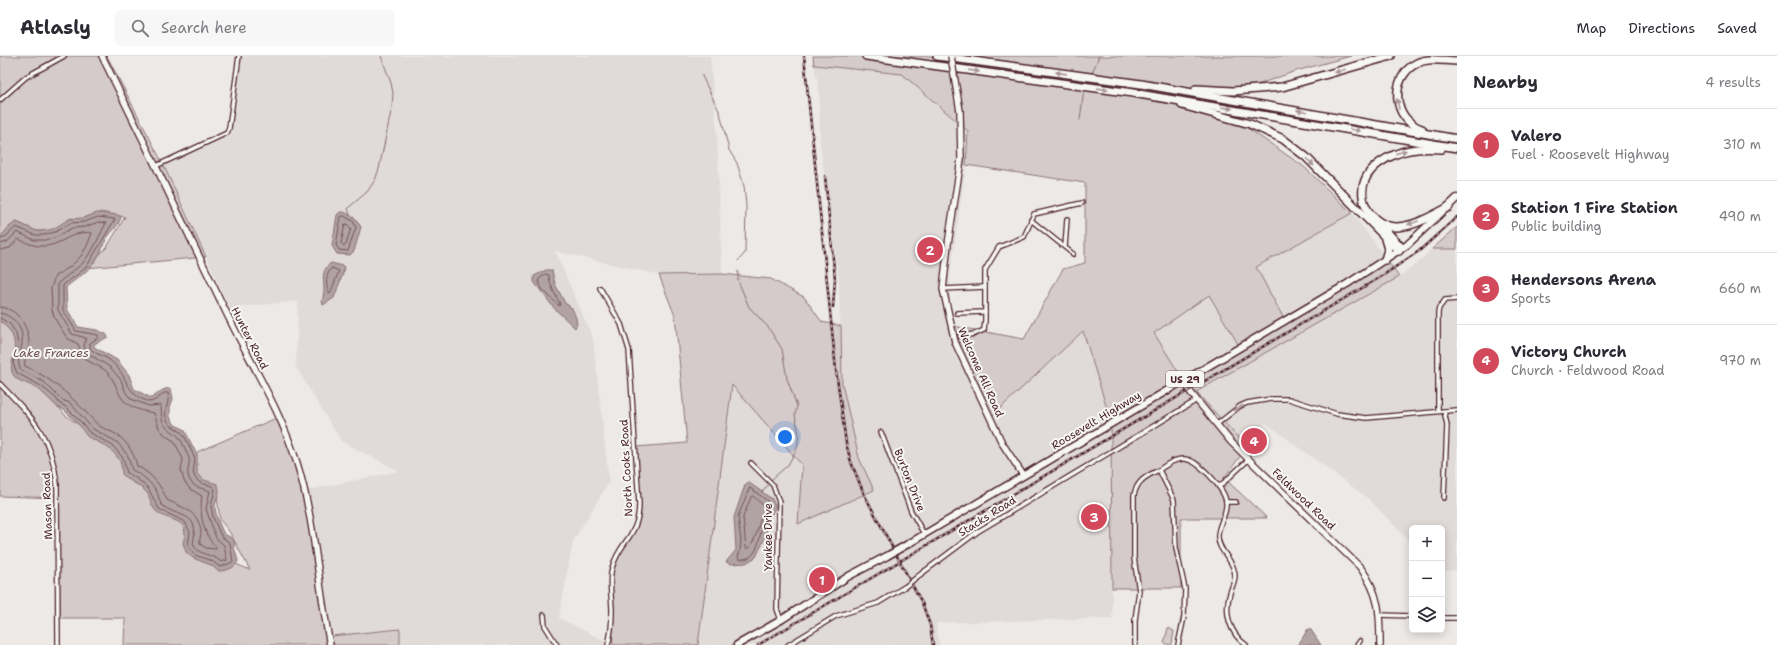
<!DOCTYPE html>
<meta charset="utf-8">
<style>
:root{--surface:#fff;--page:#f7f7f7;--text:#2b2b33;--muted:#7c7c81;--line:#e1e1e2;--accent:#d1495b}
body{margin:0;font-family:"Shantell Sans",sans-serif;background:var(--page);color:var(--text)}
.controls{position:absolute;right:12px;bottom:12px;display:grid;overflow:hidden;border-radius:6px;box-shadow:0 2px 10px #0003}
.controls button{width:36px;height:36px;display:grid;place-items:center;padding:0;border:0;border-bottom:1px solid var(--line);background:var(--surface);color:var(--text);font:20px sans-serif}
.you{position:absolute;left:785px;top:381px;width:14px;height:14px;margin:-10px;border:3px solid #fff;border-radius:50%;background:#1a73e8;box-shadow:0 0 0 6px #1a73e833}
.badge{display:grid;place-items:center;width:26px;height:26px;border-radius:50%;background:var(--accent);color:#fff;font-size:13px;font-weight:700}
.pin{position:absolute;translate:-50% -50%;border:2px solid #fff;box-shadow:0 1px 4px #0006}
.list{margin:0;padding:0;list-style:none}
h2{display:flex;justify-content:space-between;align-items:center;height:52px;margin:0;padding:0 16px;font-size:17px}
h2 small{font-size:13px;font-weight:400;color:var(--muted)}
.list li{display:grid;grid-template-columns:26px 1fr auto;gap:12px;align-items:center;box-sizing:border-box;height:72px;padding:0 16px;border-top:1px solid var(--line)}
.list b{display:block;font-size:15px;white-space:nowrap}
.list p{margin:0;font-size:13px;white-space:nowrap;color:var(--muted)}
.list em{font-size:13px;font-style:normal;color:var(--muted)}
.icon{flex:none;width:22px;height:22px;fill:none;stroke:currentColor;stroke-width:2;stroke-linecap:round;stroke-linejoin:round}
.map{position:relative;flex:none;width:1457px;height:589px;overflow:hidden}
header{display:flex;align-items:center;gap:24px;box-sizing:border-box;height:56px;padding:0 20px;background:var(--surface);border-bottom:1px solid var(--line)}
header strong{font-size:19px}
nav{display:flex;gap:22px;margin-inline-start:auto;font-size:14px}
.search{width:280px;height:36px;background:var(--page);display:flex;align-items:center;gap:10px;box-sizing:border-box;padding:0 14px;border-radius:6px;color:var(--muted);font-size:15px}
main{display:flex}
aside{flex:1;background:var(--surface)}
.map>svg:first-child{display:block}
.built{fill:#e0dad8}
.green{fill:#d4cbca;stroke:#8f757a;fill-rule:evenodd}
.water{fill:#b1a2a3;stroke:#886e73}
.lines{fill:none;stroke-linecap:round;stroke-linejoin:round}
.shore{stroke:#73535b;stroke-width:1}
.stream{stroke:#886e73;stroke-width:1}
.street-casing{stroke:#4a1f2b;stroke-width:6}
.secondary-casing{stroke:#4a1f2b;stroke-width:8}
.primary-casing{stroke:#4a1f2b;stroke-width:9}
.highway-casing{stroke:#4a1f2b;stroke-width:10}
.street{stroke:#f6f6f2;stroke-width:3.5}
.secondary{stroke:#f6f6f2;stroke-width:5.5}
.primary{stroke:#f6f6f2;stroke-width:6}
.highway{stroke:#f6f6f2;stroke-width:7}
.rail-casing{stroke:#4a1f2b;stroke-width:2.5}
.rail{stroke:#f6f6f2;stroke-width:1;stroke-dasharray:3;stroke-linecap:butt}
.street-bridge-casing{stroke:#4a1f2b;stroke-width:6;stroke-linecap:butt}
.secondary-bridge-casing{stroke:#4a1f2b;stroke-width:8;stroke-linecap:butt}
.primary-bridge-casing{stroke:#4a1f2b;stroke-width:9;stroke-linecap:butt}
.street-bridge{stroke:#f6f6f2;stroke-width:3.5}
.secondary-bridge{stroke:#f6f6f2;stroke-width:5.5}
.primary-bridge{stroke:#f6f6f2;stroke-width:6}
.oneway{fill:#a99598}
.labels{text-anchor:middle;stroke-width:4;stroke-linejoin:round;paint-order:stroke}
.shield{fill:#f6f6f2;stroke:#7e6067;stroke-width:1}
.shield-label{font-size:10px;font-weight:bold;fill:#4a1f2b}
.street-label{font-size:11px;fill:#4a1f2b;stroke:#f6f6f2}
.water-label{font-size:12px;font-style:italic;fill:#6e4d55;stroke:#f6f6f2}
</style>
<header>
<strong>Atlasly</strong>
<div class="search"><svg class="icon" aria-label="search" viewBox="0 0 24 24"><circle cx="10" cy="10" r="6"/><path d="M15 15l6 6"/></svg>Search here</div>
<nav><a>Map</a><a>Directions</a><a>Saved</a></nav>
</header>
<main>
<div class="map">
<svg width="1457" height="589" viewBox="0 0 1457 589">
<rect width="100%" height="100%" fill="#ece9e6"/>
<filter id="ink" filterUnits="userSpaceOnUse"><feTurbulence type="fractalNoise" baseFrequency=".025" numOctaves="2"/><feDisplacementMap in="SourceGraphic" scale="8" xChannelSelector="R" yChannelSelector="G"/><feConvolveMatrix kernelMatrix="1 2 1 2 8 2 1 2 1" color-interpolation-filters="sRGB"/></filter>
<g filter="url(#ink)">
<g class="built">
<polygon points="238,0 710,0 717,78 722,218 659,219 555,195 593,283 609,426 573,485 559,562 613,589 400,589 400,573 331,580 305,435 399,415 341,385 296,311 298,245 230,252 162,106 226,74"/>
<polygon points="814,9 902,18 968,75 966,109 950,218 950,247 954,273 969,315 992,359 1083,275 1111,366 1112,562 936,567 939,589 698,589 732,329 802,409 874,434 859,402 842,328 839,224 820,87 819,33"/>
<polygon points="1352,157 1385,201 1283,262 1256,211"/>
<polygon points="1432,193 1457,193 1457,514 1442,515 1442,472 1412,472 1412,488 1369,443 1266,367 1247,391 1196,336 1399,221 1417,208"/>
<polygon points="1209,239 1238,288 1182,323 1154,277"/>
</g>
<g class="green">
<polygon points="0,0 107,0 162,106 206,201 86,212 107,191 125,161 101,156 82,164 71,162 57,175 35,175 17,166 0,185"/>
<path d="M813,0H1351L1296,15L1240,35L1193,39L1243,69L1303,110L1352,157L1256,211L1283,261L1385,201L1399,221L1196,336L1247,391L1224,422L1267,462H1181V532H1112L1111,366L1083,275L992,360L969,315L953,270L1024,283L1063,213L1085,207V127L966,109L968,75L902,18L814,9ZM1209,239L1238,288L1182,322L1154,277Z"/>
<polygon points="1457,171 1457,193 1432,193"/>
<polygon points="722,218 771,223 804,241 822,266 841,270 842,328 859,402 874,434 798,468 802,409 732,329 698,589 613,589 609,527 613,510 640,459 635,391 687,387 675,260 659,219"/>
<polygon points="0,263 16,280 36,328 53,343 65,359 82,371 92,383 104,387 185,464 186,495 219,501 250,514 229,475 220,464 216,434 194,418 197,396 281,360 305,435 331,580 400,573 400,589 124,589 125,562 60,562 59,442 0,440"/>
<polygon points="1168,572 1174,575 1172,588 1170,589 1164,587"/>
</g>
<g class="water">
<polygon points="344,156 355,162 361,171 354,195 350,199 337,198 332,190 337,159 340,156"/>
<path d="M97,157L118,159L121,161C119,169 114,173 109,179C104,185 103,193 99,199C90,215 80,220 66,231L67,253L78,271L97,274L106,278L108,281L94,288V291L117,304L129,319L134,333L151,342C158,339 162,331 171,333L173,343L170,351V361L175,369L184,373L197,399V418L204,424L217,428C222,437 216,440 215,450C215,458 220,470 224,478L232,482L235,487L234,491L238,505C235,512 227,515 218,515L211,509L193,502L186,496L183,487C191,461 171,467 157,456C151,451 151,443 147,437C140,428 129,426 122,418C123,401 110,392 96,385C93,383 88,382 86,379C84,377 83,374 81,371C77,366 69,359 64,354C62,352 58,352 56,350C50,344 44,337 36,332C30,328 23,327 17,323C0,310 31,289 0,265V181L10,170L16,166L37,175H43L53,173L69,163L83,162Z"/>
<path d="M331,207L343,210L345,212L334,242L323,249C321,246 324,239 324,234C324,224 320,215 331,207Z"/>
<polygon points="546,214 552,214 555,228 565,247 572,252 576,262 577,268 575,272 554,252 534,226 534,220"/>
<polygon points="748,426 772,443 775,449 775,452 770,461 764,484 756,501 746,507 730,508 726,506 736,494 734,461 745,429"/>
<polygon points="1308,573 1311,574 1321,589 1298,589"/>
</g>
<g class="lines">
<g class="shore">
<polygon points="344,160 353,165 356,171 348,195 339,194 336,189 341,161"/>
<polygon points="347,168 351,172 346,189 344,190 341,187 345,169"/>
<path d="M0,183L4,182L16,171L35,179H43L55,176L70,167L84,166L98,161L115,163L87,210L77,219L63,229V254L76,275L98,279V282L90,287V293C97,299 106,300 112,306C129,321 126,341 151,346L157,343L164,337H168C170,346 164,352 166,361C168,370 175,371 181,376C186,381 191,394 194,401C197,409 189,416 197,424C202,430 211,427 215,433L211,450L213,461L221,480L230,487L233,506L220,511L212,505L195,499L188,490L190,476L185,466L159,453L148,432L136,422L127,417L123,402L113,390L89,376L83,368L66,351L59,347L56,342L41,330L17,317L13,307L18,289L16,277L10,268L0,262"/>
<path d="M0,188L7,186L17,176L34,184H45L57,181L72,172L85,171L98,166L106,167L93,193L83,207L58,227V254L72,278L86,282L84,290L87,297L110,311L121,324L126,337L131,343L149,350L161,349C162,369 161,367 177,379C182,383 186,396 189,402C191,409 184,416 191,426C196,433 204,432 210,435L206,453L216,482L224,489L227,504L221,506C212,497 198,500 193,488C200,455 181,463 163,450C159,447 159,440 157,436C151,426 142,419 132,414L128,400L117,386L93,373L70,347L62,344L44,326L21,314C12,301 33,284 14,264C10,261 6,258 0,257"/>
<path d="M0,194L10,192L18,183C26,186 32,190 42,190C61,191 72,173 92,177L87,190L81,200L70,211L55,220L51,232L52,254L55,263L67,282L78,288L83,301C89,307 98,309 105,314C114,322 116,332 121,341C128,352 142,355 154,357L159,372L166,380L174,385L183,403L181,414L184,425L190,433L202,440C199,456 203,479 216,491V493L206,492L200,488C199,484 201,480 201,475C199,456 182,451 167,444C161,429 152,418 137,410C134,396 125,382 112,376C107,374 100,371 96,367C75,344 54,323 25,310C23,304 29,295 29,288C29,272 18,252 0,251"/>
<path d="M332,212L339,215L330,238C325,231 325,218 332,212Z"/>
<path d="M546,218L549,219C549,229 556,239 560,248L559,250L542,233L538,225L541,221Z"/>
<path d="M750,432L769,446L771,451C768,456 765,462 763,468C758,481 760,505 739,503L738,501L740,495L741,485L738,461Z"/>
<path d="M753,440L765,451C758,464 758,485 747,493L746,492L743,461L751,441Z"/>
</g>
<g class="stream">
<polyline points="1092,17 1099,0"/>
<polyline points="701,18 720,57 729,94 737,107 744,130 746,149 745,197 738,205"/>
<polyline points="1080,64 1084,33"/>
<polyline points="350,159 348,152 367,136 375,124 379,113 392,51 393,37 391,27 381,0"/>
<polyline points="738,215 738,224"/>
<polyline points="739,227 749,251 768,271 782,293 787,323 797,350 795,359 799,378 797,392 788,409 771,424"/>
<polyline points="762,436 769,428"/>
</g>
<defs>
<g id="street">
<polyline points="0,44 26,21 64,0"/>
<polyline points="156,110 227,77 229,72 239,0"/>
<polyline points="1031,164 1073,198"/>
<polyline points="1065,191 1067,163"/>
<path d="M600,232L621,268L629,294L639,448C639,481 620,484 612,512C608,527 612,540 612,555C612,566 611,578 608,589"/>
<polyline points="943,233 985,231"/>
<polyline points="957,257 985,256"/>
<polyline points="960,280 975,278 984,274 985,264 985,214 999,191 1024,181 1034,158 1082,147"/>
<path d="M0,328C32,361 52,380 57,428L58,589"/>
<polyline points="1438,355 1438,257 1439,252 1445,244 1457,243"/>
<polyline points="1444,355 1447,369 1444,442"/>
<polyline points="1216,369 1240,350 1247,347 1271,343 1289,343 1337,358 1366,362 1457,354"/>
<polyline points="881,376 911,455 924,478"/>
<polyline points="751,407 773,429 779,446 777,553 781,564"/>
<path d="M1159,414C1166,409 1174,403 1183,403C1197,402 1225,433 1226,446C1228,458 1217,469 1218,481C1218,494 1231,502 1234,514C1237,522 1232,530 1230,537C1224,556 1229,577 1246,589"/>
<polyline points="1219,431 1249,403"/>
<polyline points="1226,446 1236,446"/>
<polyline points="917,521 977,476 1197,344"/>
<polyline points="544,559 545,570 557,589"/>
<polyline points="1380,559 1412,560"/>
<polyline points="1442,562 1457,562"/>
<polyline points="788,589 836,560 878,547 906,530"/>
<path d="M1135,589V564L1139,535L1134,502V439C1137,425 1146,420 1159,414L1174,444L1176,492L1185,533L1184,561L1178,589"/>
<polyline points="1357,589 1360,585"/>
</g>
<g id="secondary">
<path d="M102,0C144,85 185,171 226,256C250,306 280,353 297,407C315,465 318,529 330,589"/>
<polyline points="955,25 960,55 961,103 948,188 943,233 955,286 1002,387 1023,419"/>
<path d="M1184,324L1191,337L1231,386L1360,511C1380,538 1380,557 1380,589"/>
</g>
<g id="primary">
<polyline points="908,488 1347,228 1407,189 1457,142"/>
<polyline points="737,589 781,564 849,520 887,500"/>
</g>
<g id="highway">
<polyline points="866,0 1133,37 1457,92"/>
<polyline points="937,0 1141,28 1457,83"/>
<polyline points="1196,33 1233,35 1282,31 1391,0"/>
<polyline points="1182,49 1250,68 1283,83 1306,101 1399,195"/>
<path d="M1422,73C1392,64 1389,21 1417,7C1429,1 1444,5 1457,5"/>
<path d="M1441,93C1427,92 1410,92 1396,98C1385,102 1373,110 1367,120C1354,143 1372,171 1397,171C1416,170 1433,159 1449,151"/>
<polyline points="1379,167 1402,192"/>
<polyline points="1385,204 1388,193 1385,183"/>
</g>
</defs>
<use href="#street" class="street-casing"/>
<use href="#secondary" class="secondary-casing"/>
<use href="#primary" class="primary-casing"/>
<use href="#highway" class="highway-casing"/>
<use href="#street" class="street"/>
<use href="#secondary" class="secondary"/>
<use href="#primary" class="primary"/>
<use href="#highway" class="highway"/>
<defs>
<g id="rail">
<polyline points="804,0 836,314 846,387 851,406 864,438 922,547 930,569 933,589"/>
<polyline points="825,120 835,223 833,251"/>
<polyline points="758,589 1379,222 1419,195 1457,161"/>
</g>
</defs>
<use href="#rail" class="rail-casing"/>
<use href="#rail" class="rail"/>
<defs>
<polyline id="street-bridge" points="906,530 917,521"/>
<polyline id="secondary-bridge" points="951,0 955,25"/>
<polyline id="primary-bridge" points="887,500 908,488"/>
</defs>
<use href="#street-bridge" class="street-bridge-casing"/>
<use href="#secondary-bridge" class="secondary-bridge-casing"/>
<use href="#primary-bridge" class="primary-bridge-casing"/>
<use href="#street-bridge" class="street-bridge"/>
<use href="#secondary-bridge" class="secondary-bridge"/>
<use href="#primary-bridge" class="primary-bridge"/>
</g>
<defs><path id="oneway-solid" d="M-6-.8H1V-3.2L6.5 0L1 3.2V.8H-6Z"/></defs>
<g class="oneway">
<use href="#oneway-solid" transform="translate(974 15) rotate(8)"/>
<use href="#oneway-solid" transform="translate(1340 15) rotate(163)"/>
<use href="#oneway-solid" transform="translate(1061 17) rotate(-172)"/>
<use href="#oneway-solid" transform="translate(1103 33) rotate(8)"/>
<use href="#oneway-solid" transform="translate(1398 48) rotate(-101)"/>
<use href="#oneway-solid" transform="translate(1227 52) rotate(9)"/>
<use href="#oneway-solid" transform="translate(1302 55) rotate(-170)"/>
<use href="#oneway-solid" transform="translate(1355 74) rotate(10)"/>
<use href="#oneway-solid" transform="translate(1401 96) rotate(-16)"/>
<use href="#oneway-solid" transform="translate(1310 106) rotate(45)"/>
<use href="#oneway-solid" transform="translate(1413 167) rotate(161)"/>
<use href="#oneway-solid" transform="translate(1238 352) rotate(150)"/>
</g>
</g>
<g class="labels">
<rect class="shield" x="1166" y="315" width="38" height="16" rx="3"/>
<g class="shield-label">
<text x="1185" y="327">US 29</text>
</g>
<g class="street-label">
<text transform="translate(250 282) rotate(63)" y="4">Hunter Road</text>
<text transform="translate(981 316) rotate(66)" y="4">Welcome All Road</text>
<text transform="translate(1096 364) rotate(-31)" y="4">Roosevelt Highway</text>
<text transform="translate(626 412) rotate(-93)" y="4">North Cooks Road</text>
<text transform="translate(910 424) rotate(68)" y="4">Burton Drive</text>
<text transform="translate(1304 443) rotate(44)" y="4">Feldwood Road</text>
<text transform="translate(47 450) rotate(-92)" y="4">Mason Road</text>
<text transform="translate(987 460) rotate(-32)" y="4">Stacks Road</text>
<text transform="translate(768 481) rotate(-90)" y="4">Yankee Drive</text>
</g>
<g class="water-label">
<text x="51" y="301">Lake Frances</text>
</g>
</g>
</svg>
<div class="controls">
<button>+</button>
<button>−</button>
<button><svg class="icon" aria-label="layers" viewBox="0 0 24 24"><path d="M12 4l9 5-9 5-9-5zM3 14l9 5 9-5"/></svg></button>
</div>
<div class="you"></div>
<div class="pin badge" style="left:822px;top:524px">1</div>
<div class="pin badge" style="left:930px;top:194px">2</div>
<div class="pin badge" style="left:1094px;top:461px">3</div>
<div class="pin badge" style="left:1254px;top:385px">4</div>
</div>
<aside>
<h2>Nearby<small>4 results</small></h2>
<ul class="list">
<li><span class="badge">1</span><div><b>Valero</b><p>Fuel · Roosevelt Highway</p></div><em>310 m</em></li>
<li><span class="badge">2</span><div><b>Station 1 Fire Station</b><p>Public building</p></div><em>490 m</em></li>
<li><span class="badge">3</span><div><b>Hendersons Arena</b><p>Sports</p></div><em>660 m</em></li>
<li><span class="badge">4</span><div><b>Victory Church</b><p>Church · Feldwood Road</p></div><em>970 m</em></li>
</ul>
</aside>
</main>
